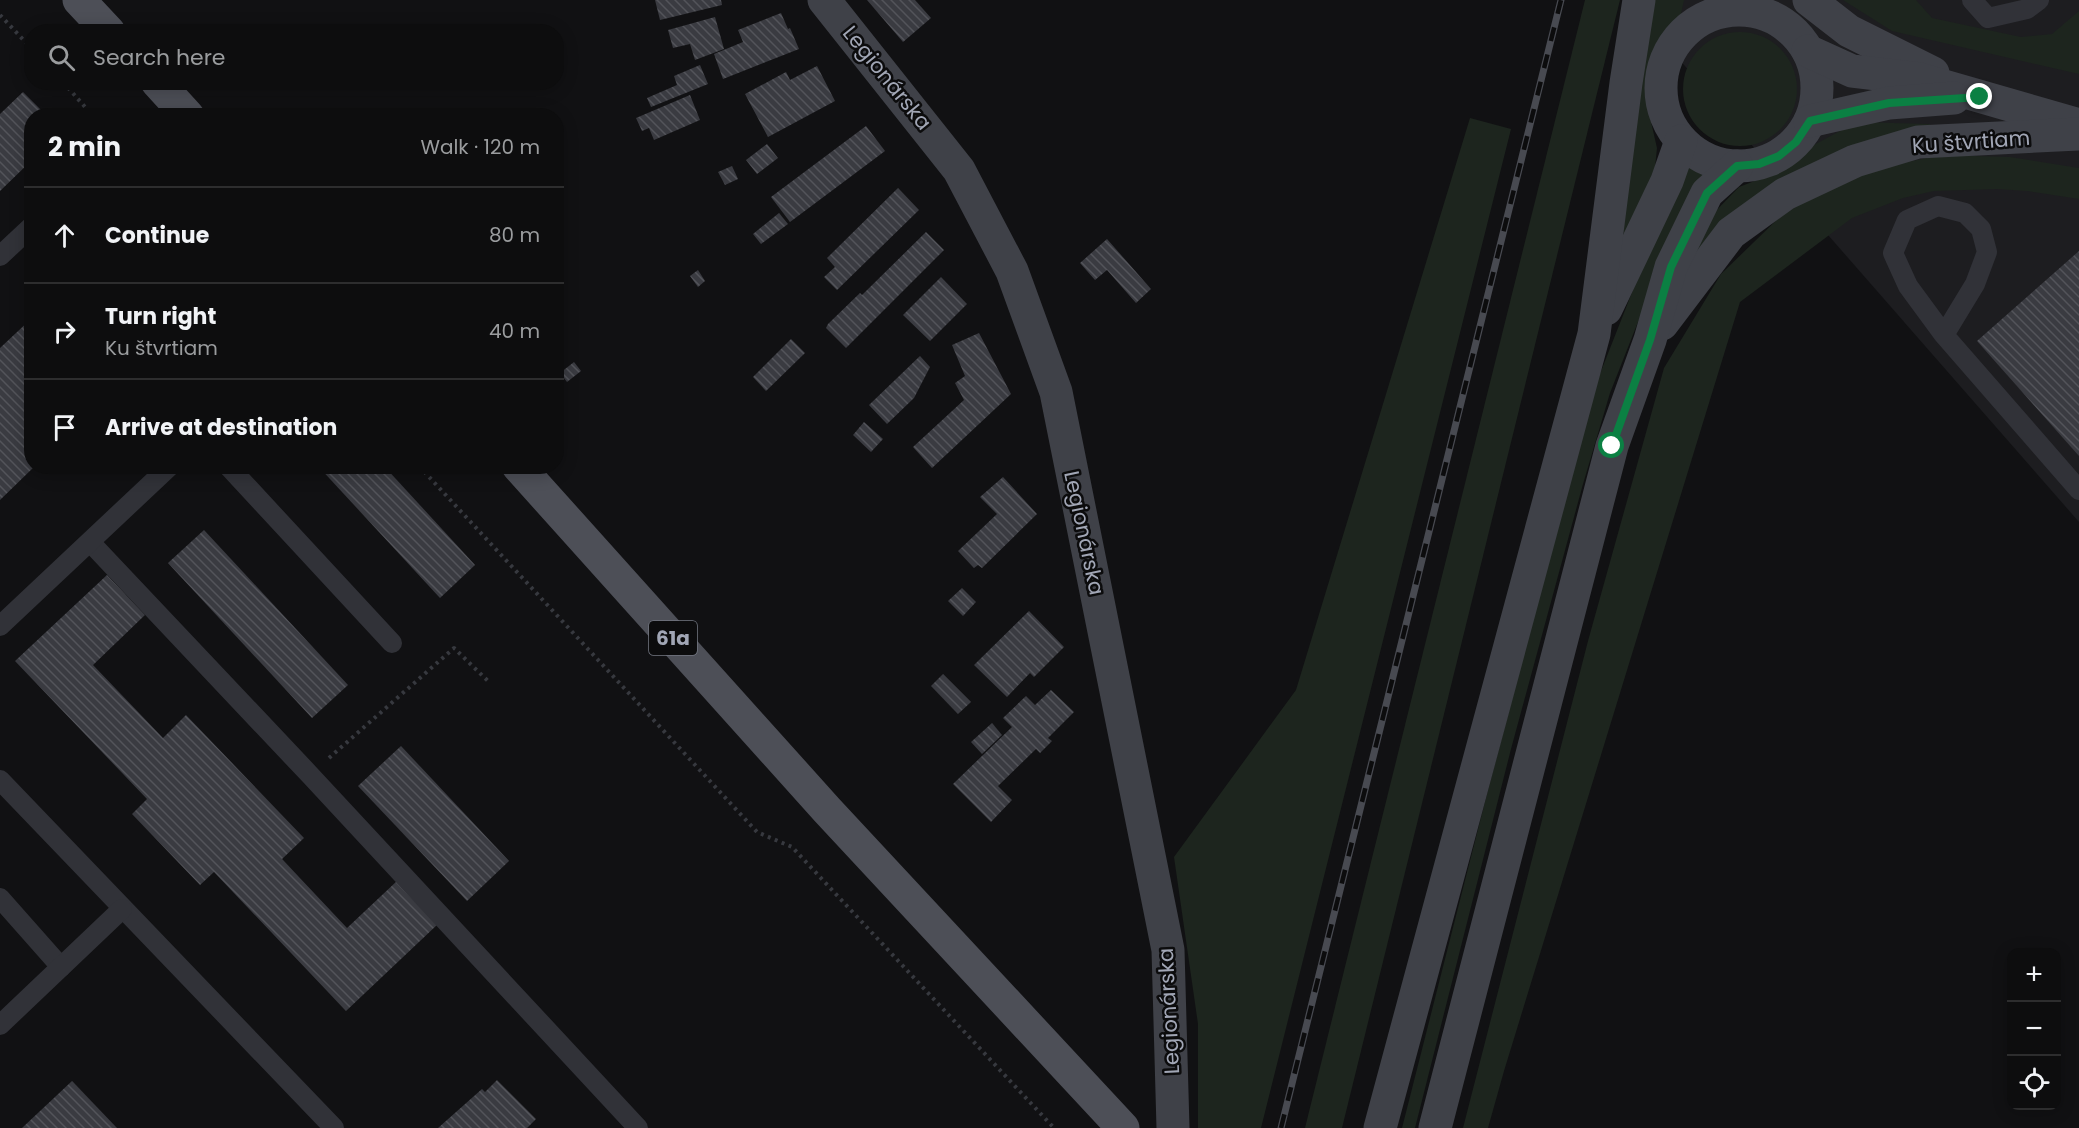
<!DOCTYPE html>
<meta charset="utf-8">
<style>
:root{--surface:#0d0d0e;--page:#1b1b1c;--text:#f1f3f6;--muted:#9a9c9e;--line:#2d2d2e}
body{margin:0;font-family:Poppins,sans-serif;background:var(--page);color:var(--text)}
.controls{position:absolute;right:18px;bottom:18px;display:grid;overflow:hidden;border-radius:12px;box-shadow:0 3px 15px #0003}
.controls button{width:54px;height:54px;display:grid;place-items:center;padding:0;border:0;border-bottom:2px solid var(--line);background:var(--surface);color:var(--text);font:30px sans-serif}
.stop{position:absolute;width:18px;height:18px;margin:-14px;border:4px solid #0b8043;border-radius:50%;background:#fff}
.stop.end{background:#0b8043;border-color:#fff;box-shadow:0 2px 6px #0008}
.list{margin:0;padding:0;list-style:none}
h2{display:flex;justify-content:space-between;align-items:center;height:78px;margin:0;padding:0 24px;font-size:26px}
h2 small{font-size:20px;font-weight:400;color:var(--muted)}
.list li{display:grid;grid-template-columns:39px 1fr auto;gap:18px;align-items:center;box-sizing:border-box;height:96px;padding:0 24px;border-top:2px solid var(--line)}
.list b{display:block;font-size:22px;white-space:nowrap}
.list p{margin:0;font-size:20px;white-space:nowrap;color:var(--muted)}
.list em{font-size:20px;font-style:normal;color:var(--muted)}
.icon{flex:none;width:33px;height:33px;fill:none;stroke:currentColor;stroke-width:2;stroke-linecap:round;stroke-linejoin:round}
.map{position:relative;flex:none;width:2079px;height:1128px;overflow:hidden}
.search{position:absolute;background:var(--surface);box-shadow:0 3px 15px #0003;left:24px;top:24px;width:540px;height:66px;display:flex;align-items:center;gap:15px;box-sizing:border-box;padding:0 21px;border-radius:24px;color:var(--muted);font-size:22px}
.panel{position:absolute;background:var(--surface);box-shadow:0 3px 15px #0003;left:24px;top:108px;width:540px;height:366px;border-radius:24px}
.map>svg:first-child{display:block}
.built{fill:#1d1d20}
.green{fill:#1d251e}
.building{fill:url(#building-back-hatch)}
.lines{fill:none;stroke-linecap:round;stroke-linejoin:round}
.path{stroke:#37393f;stroke-width:4;stroke-dasharray:3 4.5;stroke-linecap:butt}
.lane{stroke:#313238;stroke-width:20}
.secondary{stroke:#3f4148;stroke-width:33}
.primary{stroke:#4d4f57;stroke-width:33}
.rail-casing{stroke:#484a51;stroke-width:7}
.rail{stroke:#0c0c0d;stroke-width:4.5;stroke-dasharray:14;stroke-linecap:butt}
.route{stroke:#0b8043;stroke-width:8}
.labels{text-anchor:middle;stroke-width:5;stroke-linejoin:round;paint-order:stroke}
.shield{fill:#0c0c0d;stroke:#747883;stroke-width:1.5}
.shield-label{font-size:20px;font-weight:bold;fill:#a1a6b5}
.street-label{font-size:21px;fill:#a1a6b5;stroke:#0c0c0d}
</style>
<div class="map">
<svg width="2079" height="1128" viewBox="0 0 2079 1128">
<defs>
<pattern id="building-back-hatch" width="6" height="6" patternUnits="userSpaceOnUse" patternTransform="scale(1.5)"><rect width="6" height="6" fill="#3a3b41"/><path d="M-1 5l2 2M0 0l6 6M5-1l2 2" fill="none" stroke="#53545a"/></pattern>
</defs>
<rect width="100%" height="100%" fill="#111113"/>
<polygon class="built" points="1629,0 2079,0 2079,522 1828,235"/>
<g class="green">
<polygon points="1585,0 1620,0 1342,1128 1305,1128"/>
<polygon points="1654,0 1684,0 1681,14 1659,44 1649,65 1646,100 1657,148 1654,177 1622,248 1629,164"/>
<polygon points="1843,0 1916,0 1932,18 2021,37 2052,34 2079,11 2079,74 1892,31"/>
<circle cx="1740" cy="89" r="57"/>
<polygon points="1470,118 1511,129 1261,1128 1198,1128 1198,1024 1174,857 1296,690"/>
<polygon points="1857,122 1930,124 1930,131 1695,255 1705,222 1739,187 1783,170 1812,146"/>
<polygon points="1941,155 2010,157 2079,168 2079,199 2027,191 1998,189 1934,191 1903,198 1852,218 1740,302 1504,1071 1488,1128 1463,1128 1588,641 1664,368 1721,274 1784,213 1845,175"/>
<polygon points="1683,163 1706,177 1660,266 1610,393 1583,484 1511,749 1415,1128 1402,1128 1487,794 1594,389"/>
</g>
<g class="building">
<polygon points="655,0 721,0 722,5 660,20"/>
<polygon points="867,0 915,0 931,18 903,42"/>
<polygon points="781,13 788,29 790,28 799,49 723,79 714,54 743,42 738,30"/>
<polygon points="715,17 724,49 695,60 690,44 673,48 668,30"/>
<polygon points="700,65 708,84 651,107 647,98 677,85 674,76"/>
<polygon points="817,66 835,101 768,137 745,94 786,72 790,80"/>
<polygon points="23,92 47,116 32,116 32,160 0,191 0,114"/>
<polygon points="690,95 700,120 654,140 649,128 642,131 636,118"/>
<polygon points="866,126 885,151 790,222 771,197"/>
<polygon points="767,144 778,158 757,174 746,160"/>
<polygon points="732,166 738,179 725,185 718,172"/>
<polygon points="898,188 919,210 837,290 824,277 835,267 827,258"/>
<polygon points="779,213 788,224 761,244 753,234"/>
<polygon points="926,232 944,250 846,348 826,328 828,324 860,293 862,295"/>
<polygon points="1107,239 1151,289 1136,303 1107,270 1095,280 1080,263"/>
<polygon points="2079,251 2079,456 1977,341"/>
<polygon points="698,270 705,281 698,287 690,276"/>
<polygon points="941,277 967,304 930,341 903,315"/>
<polygon points="32,318 32,466 35,466 0,500 0,348"/>
<polygon points="979,333 1011,394 932,468 913,447 964,400 955,383 965,376 952,345"/>
<polygon points="791,339 805,353 766,391 753,377"/>
<polygon points="920,356 930,367 914,398 887,424 869,405"/>
<polygon points="574,362 581,371 567,382 560,373"/>
<polygon points="864,422 883,439 871,452 853,435"/>
<polygon points="318,466 384,466 475,565 440,598"/>
<polygon points="1003,477 1037,514 982,568 978,565 974,568 958,551 997,514 980,497"/>
<polygon points="204,530 348,685 312,718 168,563"/>
<polygon points="107,575 145,615 93,665 163,738 186,715 304,838 282,859 347,928 397,881 438,924 346,1011 214,872 200,885 132,814 147,799 15,661"/>
<polygon points="962,588 976,602 963,616 948,601"/>
<polygon points="1029,611 1064,647 1034,677 1030,673 1007,697 974,665"/>
<polygon points="943,674 971,702 958,714 931,686"/>
<polygon points="1051,690 1074,712 1048,738 1052,741 1040,753 1036,749 998,786 1012,800 991,822 953,784 1012,727 1003,718 1026,696 1035,705"/>
<polygon points="992,723 1002,735 982,754 971,742"/>
<polygon points="401,746 509,861 467,901 358,786"/>
<polygon points="497,1080 536,1119 527,1128 438,1128 482,1089 485,1092"/>
<polygon points="72,1081 117,1128 22,1128"/>
</g>
<g class="lines">
<g class="path">
<polyline points="0,15 32,49"/>
<polyline points="63,82 93,116"/>
<polyline points="419,466 757,832 792,847 1054,1128"/>
<polyline points="329,758 454,648 489,682"/>
</g>
<g class="lane">
<polyline points="1972,0 1988,18 2027,9 2039,0"/>
<polyline points="0,256 32,226"/>
<polyline points="1944,335 1975,284 1987,252 1981,229 1965,213 1938,206 1907,220 1893,253 1908,286 1944,335 2079,490"/>
<polyline points="228,466 392,643"/>
<polyline points="90,542 310,775 638,1128"/>
<polyline points="0,626 170,466"/>
<polyline points="0,780 334,1128"/>
<polyline points="0,898 61,967"/>
<polyline points="0,1025 122,909"/>
</g>
<g class="secondary">
<polyline points="824,0 959,170 1012,271 1056,392 1168,950 1173,1128"/>
<polyline points="1809,0 1849,31 1933,73"/>
<circle cx="1739" cy="88" r="78"/>
<polyline points="1808,51 1852,71 1920,79 2079,125"/>
<polyline points="1810,121 1889,103 1954,98"/>
<polyline points="1606,309 1667,181 1681,141"/>
<polyline points="1662,324 1731,233 1785,194 1855,161 1918,142 2079,134"/>
<polyline points="1380,1128 1594,334 1626,83 1639,0"/>
<polyline points="1435,1128 1612,446 1650,340 1671,267 1707,193 1737,166"/>
</g>
<g class="primary">
<polyline points="79,0 109,32"/>
<polyline points="157,82 188,116"/>
<polyline points="518,466 827,810 1123,1128"/>
</g>
<defs>
<polyline id="rail" points="1281,1128 1561,0"/>
</defs>
<use href="#rail" class="rail-casing"/>
<use href="#rail" class="rail"/>
</g>
<g class="lines">
<polyline class="route" points="1612,446 1650,340 1671,267 1707,193 1737,166 1759,164 1779,156 1796,142 1810,121 1889,103 1980,97"/>
</g>
<g class="labels">
<rect class="shield" x="649" y="621" width="48" height="34" rx="4.5"/>
<g class="shield-label">
<text x="673" y="645">61a</text>
</g>
<g class="street-label">
<text transform="translate(887 78) rotate(51)" y="7">Legionárska</text>
<text transform="translate(1971 142) rotate(-4)" y="7">Ku štvrtiam</text>
<text transform="translate(1084 533) rotate(78)" y="7">Legionárska</text>
<text transform="translate(1169 1011) rotate(-93)" y="7">Legionárska</text>
</g>
</g>
</svg>
<div class="controls">
<button>+</button>
<button>−</button>
<button><svg class="icon" aria-label="locate" viewBox="0 0 24 24"><circle cx="12" cy="12" r="6"/><path d="M12 2v4M12 18v4M2 12h4M18 12h4"/></svg></button>
</div>
<div class="stop" style="left:1612px;top:446px"></div>
<div class="stop end" style="left:1980px;top:97px"></div>
<div class="search"><svg class="icon" aria-label="search" viewBox="0 0 24 24"><circle cx="10" cy="10" r="6"/><path d="M15 15l6 6"/></svg>Search here</div>
<section class="panel">
<h2>2 min<small>Walk · 120 m</small></h2>
<ul class="list">
<li><svg class="icon" aria-label="ahead" viewBox="0 0 24 24"><path d="M12 20V5M6 11l6-6 6 6"/></svg><div><b>Continue</b></div><em>80 m</em></li>
<li><svg class="icon" aria-label="right" viewBox="0 0 24 24"><path d="M7 20v-9h11M14 6l5 5-5 5"/></svg><div><b>Turn right</b><p>Ku štvrtiam</p></div><em>40 m</em></li>
<li><svg class="icon" aria-label="arrive" viewBox="0 0 24 24"><path d="M6 21V4h12l-3 4 3 4H6"/></svg><div><b>Arrive at destination</b></div></li>
</ul>
</section>
</div>
